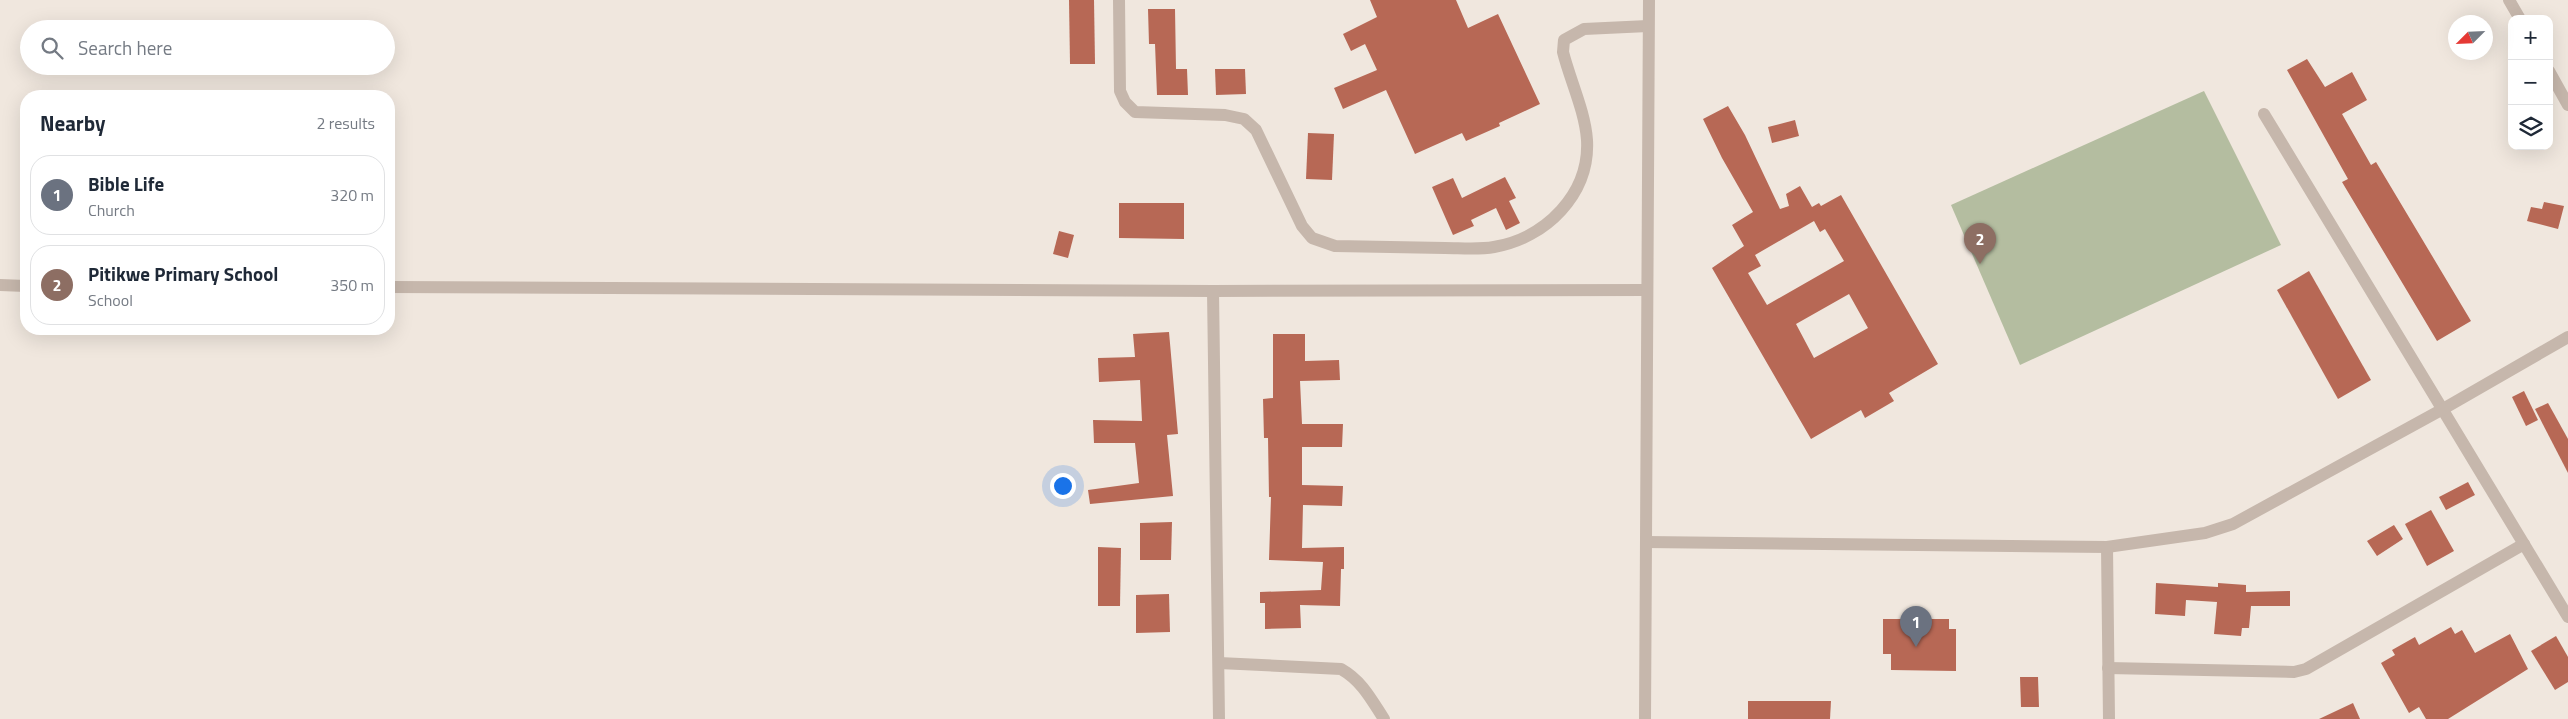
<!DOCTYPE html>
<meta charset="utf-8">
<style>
:root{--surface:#fff;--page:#f2f2f3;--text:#1f2937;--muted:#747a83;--line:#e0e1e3;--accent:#7c3aed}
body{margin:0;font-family:"Titillium Web",sans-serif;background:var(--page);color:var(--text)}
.controls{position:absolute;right:15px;top:15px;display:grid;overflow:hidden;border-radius:10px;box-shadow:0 5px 20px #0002}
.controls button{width:45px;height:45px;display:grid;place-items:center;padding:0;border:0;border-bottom:1px solid var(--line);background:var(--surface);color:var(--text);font:25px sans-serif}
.compass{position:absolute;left:2448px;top:15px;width:45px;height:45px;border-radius:50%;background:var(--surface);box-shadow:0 5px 20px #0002;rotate:246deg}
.you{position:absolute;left:1062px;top:485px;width:18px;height:18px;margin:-12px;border:4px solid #fff;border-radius:50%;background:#1a73e8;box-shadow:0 0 0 8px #1a73e833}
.badge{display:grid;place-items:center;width:32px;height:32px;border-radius:50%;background:var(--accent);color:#fff;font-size:16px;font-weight:700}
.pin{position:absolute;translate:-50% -41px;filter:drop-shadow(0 1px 2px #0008)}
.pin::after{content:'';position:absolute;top:26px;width:18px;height:15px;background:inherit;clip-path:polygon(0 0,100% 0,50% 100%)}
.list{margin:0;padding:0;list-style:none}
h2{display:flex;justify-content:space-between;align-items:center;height:65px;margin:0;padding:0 20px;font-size:21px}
h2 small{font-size:16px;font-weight:400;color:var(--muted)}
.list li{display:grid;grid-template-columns:32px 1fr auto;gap:15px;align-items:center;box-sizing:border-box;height:80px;margin:0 10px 10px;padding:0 10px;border:1px solid var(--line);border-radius:20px}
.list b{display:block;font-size:19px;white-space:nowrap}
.list p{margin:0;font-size:16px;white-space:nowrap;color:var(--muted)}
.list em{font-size:16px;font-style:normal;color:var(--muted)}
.icon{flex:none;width:28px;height:28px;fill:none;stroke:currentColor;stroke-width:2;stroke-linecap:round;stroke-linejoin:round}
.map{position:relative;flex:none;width:2568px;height:719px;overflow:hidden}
.search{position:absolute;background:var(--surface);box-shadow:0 5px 20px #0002;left:20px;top:20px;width:375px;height:55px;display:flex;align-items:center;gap:12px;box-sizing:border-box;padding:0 18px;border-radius:28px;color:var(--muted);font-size:19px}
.panel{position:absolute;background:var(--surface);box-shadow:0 5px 20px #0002;left:20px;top:90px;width:375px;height:245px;border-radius:20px}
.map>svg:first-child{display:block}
.park{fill:#b4bda0}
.building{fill:#b76855;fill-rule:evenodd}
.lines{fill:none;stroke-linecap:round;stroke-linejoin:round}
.minor{stroke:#c6b7ac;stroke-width:12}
</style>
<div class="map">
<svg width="2568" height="719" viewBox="0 0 2568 719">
<rect width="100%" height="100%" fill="#f0e7de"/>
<polygon class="park" points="2204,91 2281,245 2020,365 1951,205"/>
<g class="building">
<polygon points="1069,0 1094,0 1095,64 1070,64"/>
<polygon points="1370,0 1456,0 1468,28 1498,14 1540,104 1499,123 1500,126 1466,141 1462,133 1415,154 1386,90 1343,109 1334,88 1377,70 1365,44 1351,51 1343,34 1377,17"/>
<polygon points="1148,9 1175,9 1176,69 1187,69 1188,95 1157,95 1155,44 1149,44"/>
<polygon points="2307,59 2325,87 2352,72 2367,100 2342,114 2371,165 2376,162 2471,321 2437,341 2342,182 2348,179 2287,70"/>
<polygon points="1215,69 1245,69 1246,94 1216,95"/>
<path d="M1728,106L1745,135L1780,209L1789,206L1786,194L1800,186L1812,207L1819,203L1821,206L1841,195L1938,364L1889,393L1894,401L1865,418L1861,410L1811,439L1712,268L1744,246L1732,225L1753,212L1722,158L1703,119ZM1814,221L1820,232L1825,229L1844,261L1767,305L1748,273L1761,266L1755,255ZM1849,294L1868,328L1814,358L1796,324Z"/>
<polygon points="1795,120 1799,136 1772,143 1768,127"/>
<polygon points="1308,133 1334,134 1332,180 1306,179"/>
<polygon points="1505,177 1516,198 1509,201 1520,223 1506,230 1496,208 1471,220 1474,226 1453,235 1432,187 1453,178 1462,198"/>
<polygon points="2544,202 2564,206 2558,229 2527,221 2531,207 2542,209"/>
<polygon points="1119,203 1184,203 1184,239 1119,238"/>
<polygon points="1059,231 1074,235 1068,258 1053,254"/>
<polygon points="2309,271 2371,380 2338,399 2277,290"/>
<polygon points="1169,332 1178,434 1167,435 1173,496 1090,504 1088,490 1139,483 1135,443 1094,443 1093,420 1142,421 1140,380 1099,382 1098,358 1135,357 1133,334"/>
<polygon points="1273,334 1305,334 1305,361 1339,360 1340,380 1300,381 1302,424 1343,424 1342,447 1302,447 1302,485 1343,486 1342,506 1303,505 1302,548 1344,547 1344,569 1341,569 1340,606 1300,605 1301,628 1265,629 1265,603 1260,603 1260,592 1321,590 1323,562 1269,560 1271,497 1269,497 1268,438 1264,438 1263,399 1273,398"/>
<polygon points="2524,391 2538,420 2526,426 2512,397"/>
<polygon points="2548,403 2568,439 2568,473 2535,409"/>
<polygon points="2468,482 2475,495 2446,510 2439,497"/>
<polygon points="2431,510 2454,551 2427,566 2405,524"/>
<polygon points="1172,522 1171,560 1140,560 1140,523"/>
<polygon points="2394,525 2403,539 2377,556 2367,541"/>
<polygon points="1098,547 1121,548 1120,606 1098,606"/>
<polygon points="2156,583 2218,587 2218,583 2246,585 2246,592 2290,591 2290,606 2251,606 2249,628 2242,628 2241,636 2214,634 2217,602 2186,600 2185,616 2155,614"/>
<polygon points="1169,594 1170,632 1136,633 1136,595"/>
<polygon points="1883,619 1949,619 1949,629 1956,629 1956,671 1891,670 1891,654 1883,654"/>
<polygon points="2451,627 2455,634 2462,630 2475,653 2510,634 2528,669 2448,719 2426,719 2419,707 2409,713 2381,663 2395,655 2392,650 2415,637 2419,645"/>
<polygon points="2556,636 2568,657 2568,682 2555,690 2531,651"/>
<polygon points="2020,677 2038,677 2039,707 2021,707"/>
<polygon points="1748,701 1831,701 1830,719 1748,719"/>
<polygon points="2353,703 2360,719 2319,719"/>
</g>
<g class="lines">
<g class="minor">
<path d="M1119,0L1120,91L1125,102L1135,112L1225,115L1244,119L1256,130L1302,226L1312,238L1335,246C1371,247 1408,247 1445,248C1460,248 1478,250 1494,247C1546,238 1590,194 1587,140C1585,111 1570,80 1563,52L1564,40L1584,29L1648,26"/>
<polyline points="2509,0 2520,19"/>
<polyline points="2549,71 2568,105"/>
<polyline points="2264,114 2568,617"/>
<polyline points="0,285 26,286"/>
<polyline points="389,287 1213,291 1647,290"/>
<polyline points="1213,291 1219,719"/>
<polyline points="1646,542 2107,547 2205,533 2233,524 2443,409 2568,337"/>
<polyline points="2107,547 2109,719"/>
<path d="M1219,663L1341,669C1362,681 1371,699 1384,719"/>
<polyline points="2108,668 2294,672 2306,669 2524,544"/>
<polyline points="1645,719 1649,0"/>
</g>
</g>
</svg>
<div class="controls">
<button>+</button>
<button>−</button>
<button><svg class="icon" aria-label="layers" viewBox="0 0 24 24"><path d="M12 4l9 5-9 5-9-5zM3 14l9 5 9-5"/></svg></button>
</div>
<svg class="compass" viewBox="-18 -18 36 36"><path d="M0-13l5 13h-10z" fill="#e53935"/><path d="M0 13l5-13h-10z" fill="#747a83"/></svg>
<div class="you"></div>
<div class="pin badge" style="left:1916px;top:647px;background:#6b7280">1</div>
<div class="pin badge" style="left:1980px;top:264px;background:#8d6e63">2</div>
<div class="search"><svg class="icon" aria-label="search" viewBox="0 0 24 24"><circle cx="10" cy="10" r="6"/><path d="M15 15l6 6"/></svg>Search here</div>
<section class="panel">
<h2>Nearby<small>2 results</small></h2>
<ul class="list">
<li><span class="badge" style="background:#6b7280">1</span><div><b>Bible Life</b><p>Church</p></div><em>320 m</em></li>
<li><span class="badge" style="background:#8d6e63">2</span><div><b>Pitikwe Primary School</b><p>School</p></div><em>350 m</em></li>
</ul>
</section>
</div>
